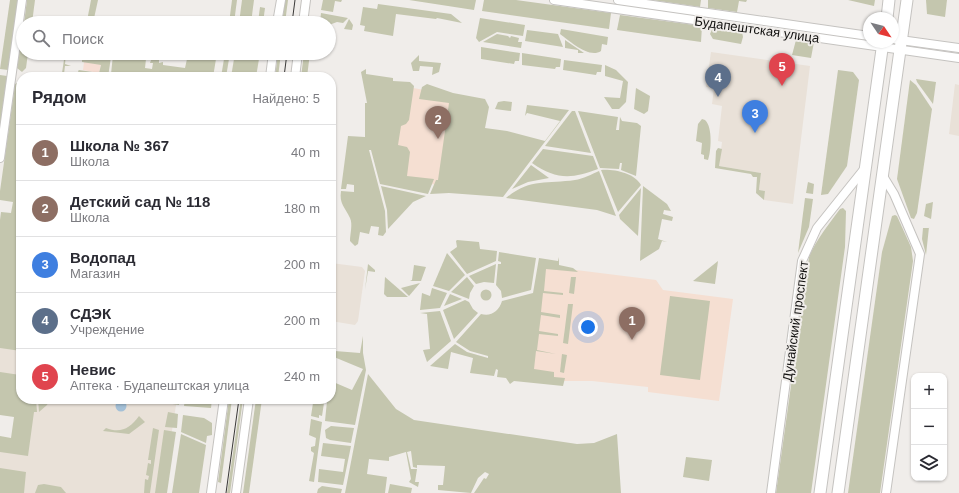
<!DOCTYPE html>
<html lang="ru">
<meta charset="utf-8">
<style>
:root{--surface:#fff;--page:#f2f2f3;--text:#2b2b33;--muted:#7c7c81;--line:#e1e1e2;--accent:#ea580c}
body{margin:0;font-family:Helvetica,sans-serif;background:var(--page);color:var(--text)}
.controls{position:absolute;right:12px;bottom:12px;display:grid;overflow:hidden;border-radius:8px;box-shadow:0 1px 3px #0004}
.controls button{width:36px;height:36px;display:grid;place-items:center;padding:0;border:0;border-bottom:1px solid var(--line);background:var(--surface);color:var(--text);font:20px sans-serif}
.compass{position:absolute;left:863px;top:12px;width:36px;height:36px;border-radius:50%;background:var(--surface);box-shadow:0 1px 3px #0004;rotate:125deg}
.you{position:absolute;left:588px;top:327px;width:14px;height:14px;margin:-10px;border:3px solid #fff;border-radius:50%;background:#1a73e8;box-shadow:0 0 0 6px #1a73e833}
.badge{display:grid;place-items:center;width:26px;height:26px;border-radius:50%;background:var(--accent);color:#fff;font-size:13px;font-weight:700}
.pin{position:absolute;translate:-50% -33px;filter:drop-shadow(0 1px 2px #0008)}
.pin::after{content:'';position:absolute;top:21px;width:14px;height:12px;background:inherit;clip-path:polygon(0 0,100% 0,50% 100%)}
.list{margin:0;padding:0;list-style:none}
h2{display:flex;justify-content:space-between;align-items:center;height:52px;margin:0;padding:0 16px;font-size:17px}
h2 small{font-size:13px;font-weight:400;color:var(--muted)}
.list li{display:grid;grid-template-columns:26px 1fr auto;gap:12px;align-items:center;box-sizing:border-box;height:56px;padding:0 16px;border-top:1px solid var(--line)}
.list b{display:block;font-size:15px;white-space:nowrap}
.list p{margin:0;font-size:13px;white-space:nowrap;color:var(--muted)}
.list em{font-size:13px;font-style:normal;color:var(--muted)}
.icon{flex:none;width:22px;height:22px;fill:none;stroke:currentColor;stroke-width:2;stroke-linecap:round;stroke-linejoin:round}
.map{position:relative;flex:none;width:959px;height:493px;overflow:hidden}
.search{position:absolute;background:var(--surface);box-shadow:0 1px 3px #0004;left:16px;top:16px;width:320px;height:44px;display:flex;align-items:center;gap:10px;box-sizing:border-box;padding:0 14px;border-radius:22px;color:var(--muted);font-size:15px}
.panel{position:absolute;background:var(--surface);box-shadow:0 1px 3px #0004;left:16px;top:72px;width:320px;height:332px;border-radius:16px}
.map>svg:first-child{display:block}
.built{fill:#e9e1d8}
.industrial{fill:#f6ded4}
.education{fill:#f5dfd2}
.green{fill:#c4c6ae}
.water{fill:#a4c0d7}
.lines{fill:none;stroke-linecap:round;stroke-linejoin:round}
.minor-casing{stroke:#c5c3c0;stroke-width:10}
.major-casing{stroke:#c5c3c0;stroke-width:13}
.minor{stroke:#fff;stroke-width:8}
.major{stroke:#fff;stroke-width:11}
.tram{stroke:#393837;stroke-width:1}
.labels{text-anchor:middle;stroke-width:4;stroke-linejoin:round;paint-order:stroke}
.street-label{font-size:13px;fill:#121110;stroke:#f0edea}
</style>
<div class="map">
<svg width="959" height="493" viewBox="0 0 959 493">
<rect width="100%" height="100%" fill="#f0edea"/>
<g class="built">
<polygon points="711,52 810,66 793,204 764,200 765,191 759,190 761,173 719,166 722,142 718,141 722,106 712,104 714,88 706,87"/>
<polygon points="955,84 959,85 959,136 949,134"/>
<polygon points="331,263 362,267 365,271 358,321 355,325 331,321"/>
<polygon points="0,339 21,342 21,392 0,388"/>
<polygon points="33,399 177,399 162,493 0,493 0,448 24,451"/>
</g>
<polygon class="industrial" points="84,62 101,64 99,73 83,70"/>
<g class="education">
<polygon points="391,84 430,91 480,108 479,136 497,193 379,177"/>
<polygon points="544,266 656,280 663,290 733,299 719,401 648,392 648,387 592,381 531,381"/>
</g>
<g class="green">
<polygon points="10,0 18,0 8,70 0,69"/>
<polygon points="27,0 35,0 32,23 24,23"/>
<polygon points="91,0 98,0 93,23 88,23 87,21"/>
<polygon points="232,0 237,0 234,23 229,23"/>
<polygon points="242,0 254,0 251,23 239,23"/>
<polygon points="285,0 288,0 285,23 282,23"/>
<polygon points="323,0 342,0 341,2 335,1 333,12 321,10"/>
<polygon points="409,0 476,0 474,10"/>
<polygon points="484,0 516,0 611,13 609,29 482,11"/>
<polygon points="652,0 701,0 700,7"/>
<polygon points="708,0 747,0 746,2 739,1 737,12 708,8"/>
<polygon points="848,0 875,0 874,6"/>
<polygon points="926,0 947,0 945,17 927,14"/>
<polygon points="378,4 451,14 462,23 437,18 436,19 396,14 393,36 364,31 365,26 360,25 363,7 377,9"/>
<polygon points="260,7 265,8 263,23 258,22"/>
<polygon points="321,13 348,18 343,23 337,22 329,25 329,23 320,23"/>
<polygon points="620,15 702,26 701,42 617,30"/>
<polygon points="480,18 525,25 523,36 497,32 479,42 476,38"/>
<polygon points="349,19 353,25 352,30 344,29"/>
<polygon points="23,27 23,53 28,53 26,68 22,72 17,68"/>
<polygon points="713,27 742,32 743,37 741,44 713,39 710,34"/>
<path d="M561,29L608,37L607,45L602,44L601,51C589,59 570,41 560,34Z"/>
<polygon points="527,30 558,34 563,47 525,41"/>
<polygon points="497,34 508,36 510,38 511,36 519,38 518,42 522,42 521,48 483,42"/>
<polygon points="565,40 584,53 578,53 578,50 565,48"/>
<polygon points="796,40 814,42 811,58 792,55"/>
<polygon points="481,47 520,53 519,61 515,61 514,64 481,59"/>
<polygon points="65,53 66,53 65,64 71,66 65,66 64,74 70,76 57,77 55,73 62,73"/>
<polygon points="82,53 111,57 108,77 80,76 78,71 79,70 99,73 101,65 82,62"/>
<polygon points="165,53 181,58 165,55 164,59 150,57 148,55 147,57 121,54"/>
<polygon points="188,53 217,53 213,77 132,77 111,74 113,55 146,59 145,68 152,69 153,63 150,63 151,60 159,60 159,63 163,62 163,67 163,65 185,68 187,59 184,58 187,57"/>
<polygon points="225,53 230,53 226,77 221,77"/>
<polygon points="235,53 260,53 256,77 231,77"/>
<polygon points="278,53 281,53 278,77 275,77"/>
<polygon points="304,53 310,53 307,77 301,77"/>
<polygon points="522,53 561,59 560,67 556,67 555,69 522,65"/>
<polygon points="419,55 419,61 441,63 439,72 432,75 433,67 420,66 419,71 413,71 411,63"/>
<polygon points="564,60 602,65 601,72 597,72 596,75 563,70"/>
<polygon points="605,65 616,70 628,82 626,102 619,109 612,109 604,97 620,98 623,81 605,76"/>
<path d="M366,69V74L393,78V81L410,82L414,86L409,120L406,124L401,126L398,145L407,147L410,152L407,176L434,179L428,194L380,184L371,150H369L385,211L386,232L383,236L378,235L379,227L371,226L369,234L360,232L358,244L355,246L350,241C350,234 353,224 350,218C345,207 339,204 341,191L354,192V185L347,184L346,189H341L348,136L365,137V103H367L361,72Z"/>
<polygon points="838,70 853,72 859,80 847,166 828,194 821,195"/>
<polygon points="0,75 7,76 0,126"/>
<polygon points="916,79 936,82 933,104 917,82"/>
<polygon points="910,80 916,85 932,109 917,213 914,219 911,218 897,179"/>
<polygon points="21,81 21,351 0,348 0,220 1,212 11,213 13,202 0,200 0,191 15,84"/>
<polygon points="427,84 453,93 485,99 489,107 485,128 507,131 545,141 560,121 527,113 525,116 527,105 569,110 503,197 449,193 430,194 436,180 438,180 449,103 419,99 422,87"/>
<polygon points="636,88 650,96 648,111 644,114 634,109"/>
<polygon points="504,101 512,102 511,111 495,109 498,102"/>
<polygon points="572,111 575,111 591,153 545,146"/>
<polygon points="578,111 618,117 616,130 619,130 620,117 622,121 637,123 641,126 636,176 621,170 622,163 620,163 619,169 600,168"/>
<path d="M702,119L705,120C713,127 711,152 708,160L704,159V155L701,154L702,143L696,141L698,124Z"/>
<polygon points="718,148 722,149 719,166 761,173 759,190 765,191 764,200 756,193 757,177 753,177 751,174 715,168 716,151"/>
<path d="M543,149L593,156L598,169C572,179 556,180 532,163Z"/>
<polygon points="531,165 549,178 528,182 512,189"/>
<path d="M601,170C614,169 634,173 641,185L618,212Z"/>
<path d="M599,171L616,216L597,210L506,198C530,178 547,184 575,180C583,179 592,174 599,171Z"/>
<polygon points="808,182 814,184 813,194 806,193"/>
<polygon points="381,186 426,196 413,202 388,229 387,210"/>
<polygon points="643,186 667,204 671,211 664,210 663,214 673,217 672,221 662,219 658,239 667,242 662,241 659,249 640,261"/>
<polygon points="641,188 638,236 620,219 619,215"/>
<polygon points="805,198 813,199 809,227 798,253"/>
<polygon points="933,202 931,219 924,216 926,204"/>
<path d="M843,208L846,211L845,247L811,493H776L809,257C816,240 829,224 840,209Z"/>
<polygon points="895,215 897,216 911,247 913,261 880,493 848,493 882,252 892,216"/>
<polygon points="930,227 929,227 926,255 922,239 923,228"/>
<polygon points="457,240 479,242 480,249 497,251 496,261 467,274 450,252 457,247 456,241"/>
<polygon points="499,252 536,258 531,290 502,298 501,291 496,285 498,264 501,264 501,262 498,261"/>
<polygon points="447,253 465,275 449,291 433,286"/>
<path d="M559,257V265L573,268L578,272L546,269L544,291L563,293V295L543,293L541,312L560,315V318L541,315L539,331L558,334V336L539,334L537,350L556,354L536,351L534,369L554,372V377L565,378L563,386L514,381L510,384L506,378L497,377L498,370L496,369L494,376L470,373L473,358L451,352L448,369L430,366L455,344L467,352L488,358V356L470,351L456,342L481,314C491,317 499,311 502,301L533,293L539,258L558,261Z"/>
<polygon points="718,261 715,284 693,281"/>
<polygon points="368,264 375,270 375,272 368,271 365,290"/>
<polygon points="496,264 494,283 484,282 476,284 469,276"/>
<polygon points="414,265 426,267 421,281 410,281 412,280"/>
<polygon points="385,277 408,297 387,297 384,294"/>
<polygon points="467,277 474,286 470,293 469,299 451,292"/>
<polygon points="571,277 576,277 574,294 569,293"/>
<polygon points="420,283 409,296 401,288"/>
<polygon points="432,288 447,293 440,308 420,310 422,293 430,296"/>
<circle cx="486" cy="295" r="5.5"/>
<polygon points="450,294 462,299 444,306"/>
<polygon points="670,296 710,301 700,380 660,375"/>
<polygon points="465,300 469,302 473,309 478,313 454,339 443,310"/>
<polygon points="568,304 573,304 568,344 563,343"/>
<polygon points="440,311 451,341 427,362 423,350 430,349 427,314 420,313"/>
<polygon points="363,336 363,353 366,370 355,425 325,421 327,401 325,399 331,399 331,381 352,390 363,369 334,357 331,353 331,345 335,346 335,351 360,353"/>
<polygon points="562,354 567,355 564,373 560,372"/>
<polygon points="21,371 21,399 36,399 37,412 34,412 28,456 0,452 0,436 11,438 14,417 0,415 0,372 20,375"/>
<polygon points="368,374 396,409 414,420 577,444 594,443 617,434 621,493 474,493 484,478 486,479 489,474 485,472 478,478 471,493 438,490 438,485 443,485 445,466 417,465 417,468 413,467 411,451 407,452 411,469 417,469 415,482 419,482 418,487 409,482 411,479 406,452 389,457 389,461 369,459 367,474 387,477 385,493 345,493"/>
<polygon points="38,399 50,399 47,405 39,412"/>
<polygon points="166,399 180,399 179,405 166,403"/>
<polygon points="185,399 212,399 211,408 184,406"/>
<polygon points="229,399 232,399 221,483 218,482"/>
<polygon points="241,399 243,399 230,493 227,493"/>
<polygon points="256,399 262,399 249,493 243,493"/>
<polygon points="318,399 324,403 322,416 319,415 319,418 311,416 313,403 317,403"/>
<polygon points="168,412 178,414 177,428 165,427"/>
<polygon points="183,415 204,418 212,423 212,435 207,436 206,443 181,432"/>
<path d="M139,416L145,422L129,434L103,431L106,428C121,434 130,428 139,416Z"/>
<polygon points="311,419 322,422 314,482 309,481 314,453 311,451 311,447 315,446 316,438 309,435"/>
<polygon points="331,426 354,428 351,443 330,440 326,438 325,430"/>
<polygon points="153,428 159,430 150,493 144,493 145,479 148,480 149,476 146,475 148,463 151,464 151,460 148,460"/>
<polygon points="164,430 176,432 167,493 155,493"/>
<polygon points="181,434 206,445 199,493 172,493"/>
<polygon points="323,443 351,446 343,485 318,482 319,469 343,472 345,459 321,456"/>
<polygon points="686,457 712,460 709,481 683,477"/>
<polygon points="0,468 26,472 24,493 0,493"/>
<polygon points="44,484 61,487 66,493 35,493 38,485"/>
<polygon points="390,484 412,488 411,493 388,493"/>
<polygon points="322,486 342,489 341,493 317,493 318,489"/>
</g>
<circle class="water" cx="121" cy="406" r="5.5"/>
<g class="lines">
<defs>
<g id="minor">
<polyline points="554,0 959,58"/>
<polyline points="618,0 869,36"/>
<polyline points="277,23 281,0"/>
<polyline points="303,23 306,0"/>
<polyline points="893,39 959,48"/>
<polyline points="270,77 273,53"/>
<polyline points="295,77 298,53"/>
<polyline points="0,158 22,0"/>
<polyline points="883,176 894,194 920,254 886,493"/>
<polyline points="211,493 224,399"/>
<polyline points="236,493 249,399"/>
<polyline points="771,493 802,261 817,228 865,168"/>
</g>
<g id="major">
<polyline points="887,18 889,0"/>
<polyline points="820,493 883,42"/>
<polyline points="838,493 907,0"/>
</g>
</defs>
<use href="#minor" class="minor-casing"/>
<use href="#major" class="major-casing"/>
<use href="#minor" class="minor"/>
<use href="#major" class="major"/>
<g class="tram">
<polyline points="292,23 295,0"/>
<polyline points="284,77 287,53"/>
<polyline points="226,493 239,399"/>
</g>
</g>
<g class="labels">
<g class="street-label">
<text transform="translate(757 29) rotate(8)" y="5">Будапештская улица</text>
<text transform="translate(795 321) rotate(-82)" y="5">Дунайский проспект</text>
</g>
</g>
</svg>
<div class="controls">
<button>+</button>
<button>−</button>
<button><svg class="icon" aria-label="layers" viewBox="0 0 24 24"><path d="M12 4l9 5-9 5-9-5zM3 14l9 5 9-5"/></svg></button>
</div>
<svg class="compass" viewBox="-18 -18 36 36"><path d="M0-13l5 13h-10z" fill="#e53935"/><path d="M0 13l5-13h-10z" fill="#7c7c81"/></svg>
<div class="you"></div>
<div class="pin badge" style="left:632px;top:340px;background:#8d6e63">1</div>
<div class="pin badge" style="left:438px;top:139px;background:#8d6e63">2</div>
<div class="pin badge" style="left:755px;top:133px;background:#3f7fe0">3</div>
<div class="pin badge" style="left:718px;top:97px;background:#5c6f8a">4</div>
<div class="pin badge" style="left:782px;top:86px;background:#e0444e">5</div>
<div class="search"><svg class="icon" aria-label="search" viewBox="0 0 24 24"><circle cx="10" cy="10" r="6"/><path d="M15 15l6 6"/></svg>Поиск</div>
<section class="panel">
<h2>Рядом<small>Найдено: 5</small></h2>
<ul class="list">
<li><span class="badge" style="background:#8d6e63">1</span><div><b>Школа № 367</b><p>Школа</p></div><em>40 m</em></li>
<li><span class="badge" style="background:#8d6e63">2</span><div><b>Детский сад № 118</b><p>Школа</p></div><em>180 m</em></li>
<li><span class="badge" style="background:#3f7fe0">3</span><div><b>Водопад</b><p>Магазин</p></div><em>200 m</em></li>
<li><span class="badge" style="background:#5c6f8a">4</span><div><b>СДЭК</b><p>Учреждение</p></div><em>200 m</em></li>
<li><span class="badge" style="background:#e0444e">5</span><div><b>Невис</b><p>Аптека · Будапештская улица</p></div><em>240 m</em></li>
</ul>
</section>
</div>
